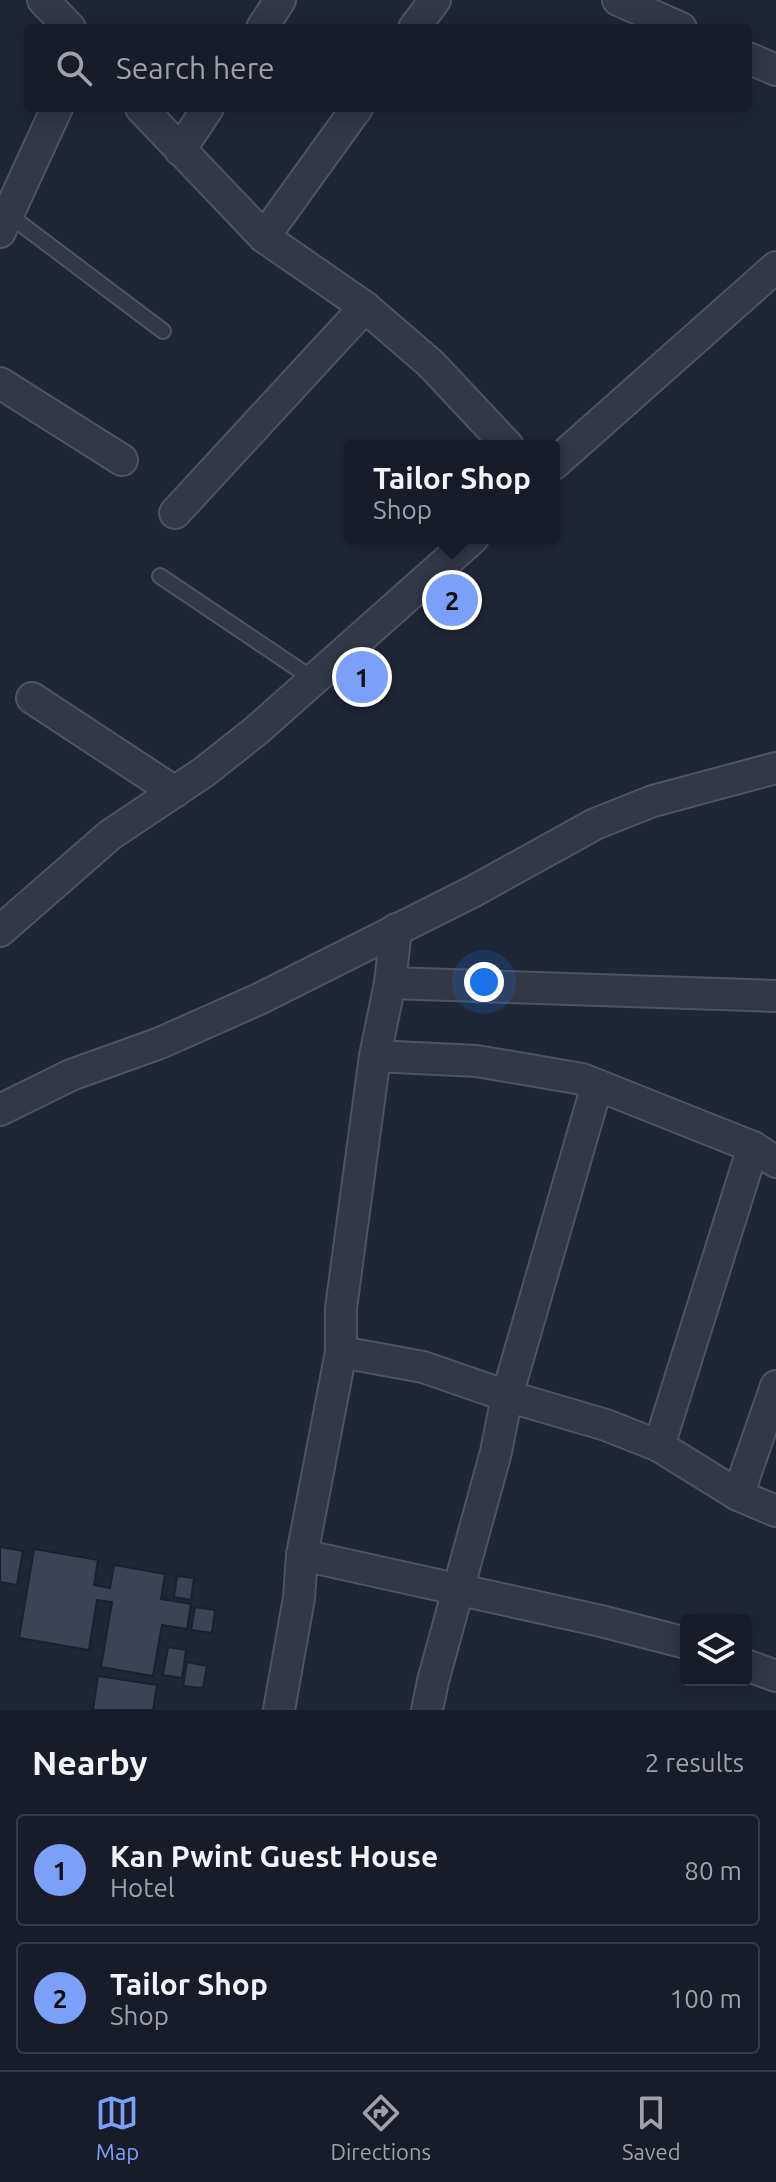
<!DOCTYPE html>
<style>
:root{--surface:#171c28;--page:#242934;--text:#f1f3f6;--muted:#9ea1a8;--line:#363a45;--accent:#7ba0f9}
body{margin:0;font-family:Ubuntu,sans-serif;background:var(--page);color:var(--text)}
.controls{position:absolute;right:24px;bottom:24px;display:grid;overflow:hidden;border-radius:8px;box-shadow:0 4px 20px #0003}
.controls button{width:72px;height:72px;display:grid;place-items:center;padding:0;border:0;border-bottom:2px solid var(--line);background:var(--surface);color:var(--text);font:40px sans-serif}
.you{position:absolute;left:484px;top:982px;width:28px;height:28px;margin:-20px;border:6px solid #fff;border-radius:50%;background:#1a73e8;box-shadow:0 0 0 12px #1a73e833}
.badge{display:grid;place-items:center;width:52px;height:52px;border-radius:50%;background:var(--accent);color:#111;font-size:26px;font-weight:700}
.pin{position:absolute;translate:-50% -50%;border:4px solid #fff;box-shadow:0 2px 8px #0006}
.popup{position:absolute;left:344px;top:440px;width:216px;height:104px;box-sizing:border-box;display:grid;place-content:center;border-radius:8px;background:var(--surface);filter:drop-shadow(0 2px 6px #0005);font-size:26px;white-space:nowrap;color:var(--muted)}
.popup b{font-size:30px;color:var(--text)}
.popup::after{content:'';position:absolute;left:50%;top:100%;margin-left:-16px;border:16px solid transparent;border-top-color:var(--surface)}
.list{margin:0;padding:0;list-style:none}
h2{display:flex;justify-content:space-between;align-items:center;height:104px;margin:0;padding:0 32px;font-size:34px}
h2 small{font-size:26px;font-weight:400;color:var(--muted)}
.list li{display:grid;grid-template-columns:52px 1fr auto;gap:24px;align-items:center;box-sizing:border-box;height:112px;margin:0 16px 16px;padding:0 16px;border:2px solid var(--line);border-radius:8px}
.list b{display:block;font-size:30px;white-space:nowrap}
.list p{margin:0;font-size:26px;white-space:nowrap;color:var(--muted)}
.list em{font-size:26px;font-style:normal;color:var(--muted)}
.icon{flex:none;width:44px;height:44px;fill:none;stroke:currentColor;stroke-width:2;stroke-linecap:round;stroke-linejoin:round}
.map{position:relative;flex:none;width:776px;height:1710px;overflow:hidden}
.search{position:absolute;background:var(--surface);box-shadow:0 4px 20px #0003;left:24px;right:24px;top:24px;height:88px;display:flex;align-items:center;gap:20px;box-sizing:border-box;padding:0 28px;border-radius:8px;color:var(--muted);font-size:30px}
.sheet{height:360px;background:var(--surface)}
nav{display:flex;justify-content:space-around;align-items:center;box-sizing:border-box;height:112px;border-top:2px solid var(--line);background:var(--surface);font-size:22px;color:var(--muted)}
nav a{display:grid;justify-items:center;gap:4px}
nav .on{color:var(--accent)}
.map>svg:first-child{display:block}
.building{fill:#3a4457;stroke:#1a202d;stroke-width:2}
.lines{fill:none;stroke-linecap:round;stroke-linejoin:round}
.lane-casing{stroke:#4d5362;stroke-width:18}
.street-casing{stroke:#4d5362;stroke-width:34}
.lane{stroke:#323846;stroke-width:14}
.street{stroke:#323846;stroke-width:30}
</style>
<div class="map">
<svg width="776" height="1710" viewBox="0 0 776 1710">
<rect width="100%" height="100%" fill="#1f2636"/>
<g class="building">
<polygon points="0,1547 23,1551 17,1585 0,1582"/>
<polygon points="34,1549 98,1560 94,1585 110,1588 114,1565 165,1574 161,1599 191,1604 187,1629 162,1625 153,1676 101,1667 112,1602 97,1600 89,1650 19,1638"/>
<polygon points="177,1576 194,1578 191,1600 174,1597"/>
<polygon points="195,1607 215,1610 212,1633 191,1630"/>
<polygon points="168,1647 186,1650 182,1678 163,1675"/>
<polygon points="187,1662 207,1666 203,1688 183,1686"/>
<polygon points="98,1676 157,1685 153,1710 93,1710"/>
</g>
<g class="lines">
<defs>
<g id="lane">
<polyline points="9,215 163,331"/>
<polyline points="160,576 313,679"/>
</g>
<g id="street">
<polyline points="43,0 70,28"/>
<polyline points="618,0 681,28"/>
<polyline points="262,28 280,0"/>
<polyline points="414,28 435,0"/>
<polyline points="748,58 776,70"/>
<polyline points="141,108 264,237 365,307 431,364 508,446"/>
<polyline points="180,150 208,108"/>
<polyline points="0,232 57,108"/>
<polyline points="264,237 357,108"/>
<polyline points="0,383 122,460"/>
<polyline points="554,464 776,267"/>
<polyline points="175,513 365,307"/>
<polyline points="32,698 175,792"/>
<polyline points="0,931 110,835 204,772 257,730 473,538"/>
<polyline points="390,983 776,996"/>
<polyline points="375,1056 477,1061 582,1079 753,1147 776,1162"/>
<polyline points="0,1110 71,1075 160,1043 259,999 472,892 595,824 653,801 776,768"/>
<polyline points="341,1352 423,1367 507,1396 606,1425 659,1446 738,1495 776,1511"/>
<polyline points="659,1446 753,1147"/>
<polyline points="738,1495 776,1386"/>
<polyline points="302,1555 601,1621 686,1643"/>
<polyline points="746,1665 776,1676"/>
<polyline points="279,1710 299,1598 302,1555 341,1352 341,1308 375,1056 390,983 396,929"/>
<polyline points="427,1710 433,1681 496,1452 507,1396 597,1085"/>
</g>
</defs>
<use href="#lane" class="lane-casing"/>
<use href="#street" class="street-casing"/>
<use href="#lane" class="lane"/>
<use href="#street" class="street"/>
</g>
</svg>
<div class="controls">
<button><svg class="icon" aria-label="layers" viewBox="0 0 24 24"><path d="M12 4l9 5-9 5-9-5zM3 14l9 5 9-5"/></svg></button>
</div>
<div class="you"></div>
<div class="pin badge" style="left:362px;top:677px">1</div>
<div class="pin badge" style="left:452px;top:600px">2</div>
<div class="popup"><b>Tailor Shop</b>Shop</div>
<div class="search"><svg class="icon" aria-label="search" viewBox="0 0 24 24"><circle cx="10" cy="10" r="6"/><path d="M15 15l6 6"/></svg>Search here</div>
</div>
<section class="sheet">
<h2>Nearby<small>2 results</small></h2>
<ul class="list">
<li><span class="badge">1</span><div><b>Kan Pwint Guest House</b><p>Hotel</p></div><em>80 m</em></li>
<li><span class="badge">2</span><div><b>Tailor Shop</b><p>Shop</p></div><em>100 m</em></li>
</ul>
</section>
<nav>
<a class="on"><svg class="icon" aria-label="map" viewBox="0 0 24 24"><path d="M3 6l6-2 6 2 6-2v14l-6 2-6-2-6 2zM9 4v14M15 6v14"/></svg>Map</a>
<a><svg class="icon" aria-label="directions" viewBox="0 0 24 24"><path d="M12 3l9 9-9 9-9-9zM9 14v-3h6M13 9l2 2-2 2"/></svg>Directions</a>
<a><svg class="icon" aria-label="saved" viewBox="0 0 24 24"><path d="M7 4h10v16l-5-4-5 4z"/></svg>Saved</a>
</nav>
